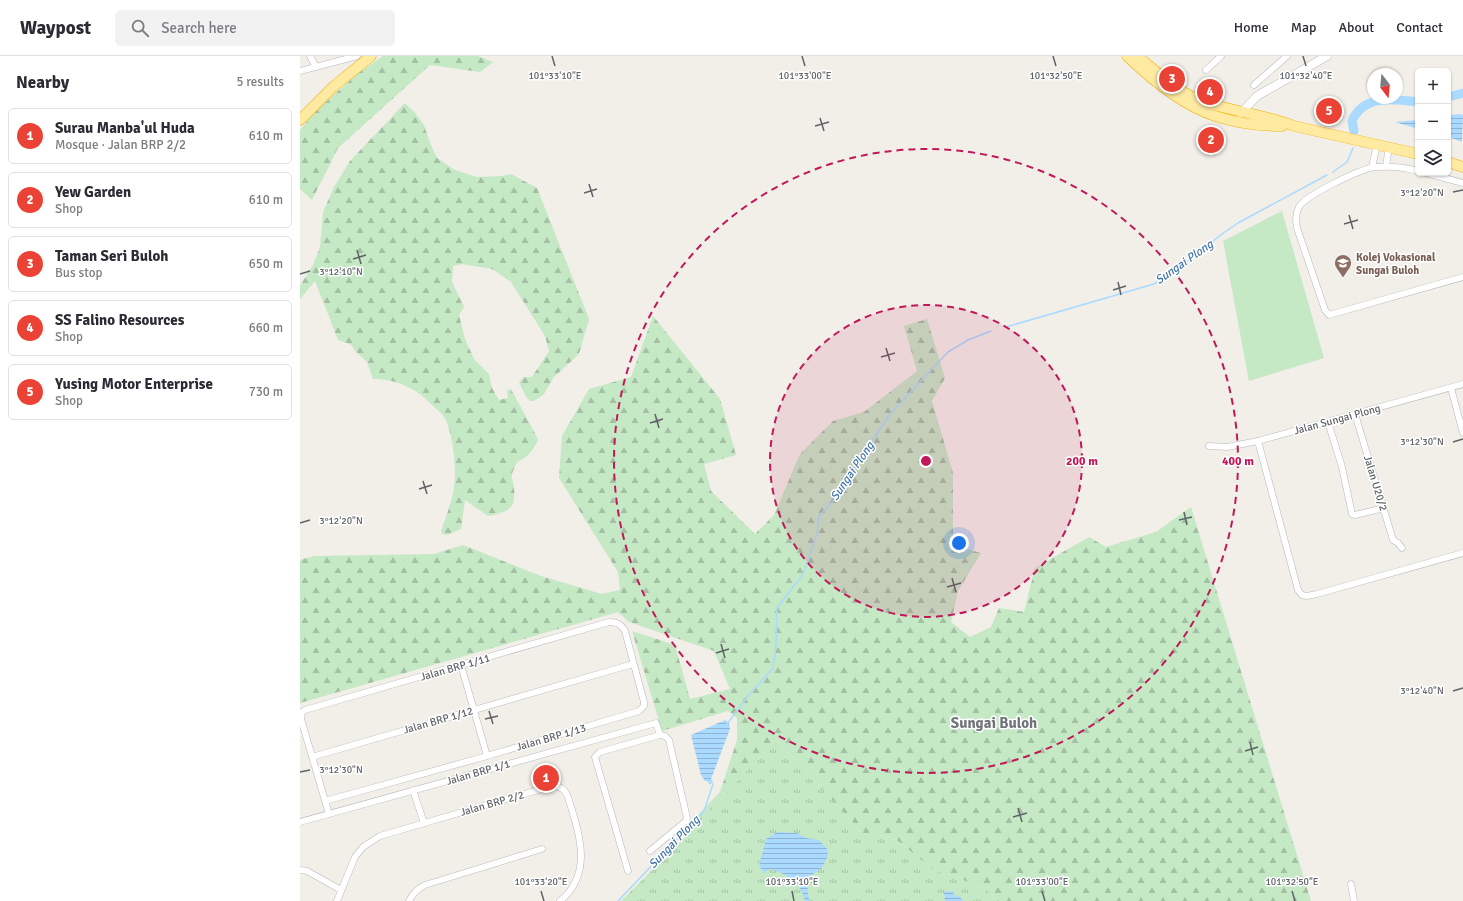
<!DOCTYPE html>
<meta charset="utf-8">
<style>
:root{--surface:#fff;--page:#f2f2f3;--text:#2b2b33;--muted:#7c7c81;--line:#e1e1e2;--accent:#ea4335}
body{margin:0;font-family:Signika,sans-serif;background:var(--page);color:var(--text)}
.controls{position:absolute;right:12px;top:12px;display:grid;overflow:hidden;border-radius:6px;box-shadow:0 1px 3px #0004}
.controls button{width:36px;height:36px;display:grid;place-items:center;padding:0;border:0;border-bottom:1px solid var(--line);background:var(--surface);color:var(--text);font:20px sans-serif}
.compass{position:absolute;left:1067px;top:12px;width:36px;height:36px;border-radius:50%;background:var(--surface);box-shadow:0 1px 3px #0004;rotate:164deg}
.you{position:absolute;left:659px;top:487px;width:14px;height:14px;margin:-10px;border:3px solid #fff;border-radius:50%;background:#1a73e8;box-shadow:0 0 0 6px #1a73e833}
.badge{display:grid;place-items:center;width:26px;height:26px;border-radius:50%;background:var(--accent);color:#fff;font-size:13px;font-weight:700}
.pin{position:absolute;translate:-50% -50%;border:2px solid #fff;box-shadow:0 1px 4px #0006}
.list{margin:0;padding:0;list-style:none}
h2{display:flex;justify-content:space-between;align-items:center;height:52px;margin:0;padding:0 16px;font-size:17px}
h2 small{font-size:13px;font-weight:400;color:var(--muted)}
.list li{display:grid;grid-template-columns:26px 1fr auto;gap:12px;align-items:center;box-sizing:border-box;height:56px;margin:0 8px 8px;padding:0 8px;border:1px solid var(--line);border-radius:6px}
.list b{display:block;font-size:15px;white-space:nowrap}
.list p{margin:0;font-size:13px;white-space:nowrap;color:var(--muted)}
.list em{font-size:13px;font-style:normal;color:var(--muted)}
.icon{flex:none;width:22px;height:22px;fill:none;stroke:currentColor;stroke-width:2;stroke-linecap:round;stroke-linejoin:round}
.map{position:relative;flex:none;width:1163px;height:845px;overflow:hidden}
header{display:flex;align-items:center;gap:24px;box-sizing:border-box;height:56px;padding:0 20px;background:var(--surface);border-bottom:1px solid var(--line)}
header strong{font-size:19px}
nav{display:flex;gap:22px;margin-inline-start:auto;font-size:14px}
.search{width:280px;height:36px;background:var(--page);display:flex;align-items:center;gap:10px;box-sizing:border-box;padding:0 14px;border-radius:6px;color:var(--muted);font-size:15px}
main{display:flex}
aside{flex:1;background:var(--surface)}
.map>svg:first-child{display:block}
.grass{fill:url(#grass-tufts)}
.forest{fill:url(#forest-firs)}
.pitch{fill:#c5e8c5}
.water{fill:url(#water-rules)}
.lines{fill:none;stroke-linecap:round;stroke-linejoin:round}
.stream{stroke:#aadaff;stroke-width:1.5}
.river{stroke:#aadaff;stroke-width:9}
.minor-casing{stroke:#b5b8bc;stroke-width:7}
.tertiary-casing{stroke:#b5b8bc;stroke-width:9}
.trunk-casing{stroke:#f9ab00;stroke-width:11}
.minor{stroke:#fff;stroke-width:6}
.tertiary{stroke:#fff;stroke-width:8}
.trunk{stroke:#feeaa1;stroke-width:10}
.ticks{fill:none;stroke:#5f6368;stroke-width:1.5}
.ring{fill:none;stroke:#c2185b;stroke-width:2;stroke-dasharray:7 5}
.labels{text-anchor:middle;stroke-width:3;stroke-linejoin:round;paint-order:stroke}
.education-label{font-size:11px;font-weight:bold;fill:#785e54;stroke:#fff;text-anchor:start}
.street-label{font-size:11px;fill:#5f6368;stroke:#fff}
.water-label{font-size:12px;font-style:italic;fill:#4174aa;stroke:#fff}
.district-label{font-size:15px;font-weight:bold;fill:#70757a;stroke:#fff}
.ticks-label{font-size:10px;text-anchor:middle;fill:#5f6368;stroke:#fff;stroke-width:3;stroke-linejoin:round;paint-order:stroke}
.centre{fill:#c2185b;stroke:#fff;stroke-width:2}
.ring-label{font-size:12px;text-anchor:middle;font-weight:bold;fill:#c2185b;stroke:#fff;stroke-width:3;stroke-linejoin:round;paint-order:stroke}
</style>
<header>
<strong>Waypost</strong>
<div class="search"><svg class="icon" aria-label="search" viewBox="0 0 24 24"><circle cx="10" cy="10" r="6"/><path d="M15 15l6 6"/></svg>Search here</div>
<nav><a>Home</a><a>Map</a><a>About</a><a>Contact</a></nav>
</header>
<main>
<aside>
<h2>Nearby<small>5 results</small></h2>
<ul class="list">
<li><span class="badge">1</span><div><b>Surau Manba'ul Huda</b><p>Mosque · Jalan BRP 2/2</p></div><em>610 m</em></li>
<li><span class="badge">2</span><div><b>Yew Garden</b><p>Shop</p></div><em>610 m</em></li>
<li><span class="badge">3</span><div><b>Taman Seri Buloh</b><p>Bus stop</p></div><em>650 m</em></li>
<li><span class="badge">4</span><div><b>SS Falino Resources</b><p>Shop</p></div><em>660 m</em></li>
<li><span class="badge">5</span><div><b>Yusing Motor Enterprise</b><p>Shop</p></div><em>730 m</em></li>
</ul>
</aside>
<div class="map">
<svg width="1163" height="845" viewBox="0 0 1163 845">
<defs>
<pattern id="grass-tufts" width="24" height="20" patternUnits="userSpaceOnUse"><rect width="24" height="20" fill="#c5e8c5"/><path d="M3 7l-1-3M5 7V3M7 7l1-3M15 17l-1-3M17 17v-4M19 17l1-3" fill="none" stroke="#a3c0a4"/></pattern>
<pattern id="forest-firs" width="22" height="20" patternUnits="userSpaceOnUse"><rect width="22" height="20" fill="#c5e8c5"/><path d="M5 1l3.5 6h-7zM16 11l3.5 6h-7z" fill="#a3c0a4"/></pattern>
<pattern id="water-rules" width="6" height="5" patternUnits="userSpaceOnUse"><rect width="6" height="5" fill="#aadaff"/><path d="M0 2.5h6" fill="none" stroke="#8eb4d2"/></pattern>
</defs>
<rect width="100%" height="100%" fill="#f1efe8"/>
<polygon class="grass" points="476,683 563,777 593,781 634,814 683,831 700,845 321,845 398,768"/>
<g class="forest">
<polygon points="83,0 178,0 193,6 180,16 130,9 38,92 12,144 0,133 0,74 16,55 57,18"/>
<path d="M105,47L115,57L124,69L130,87L137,102L155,114L177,121L201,120L211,118L237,132L289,263L279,298L254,321L244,338L234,345H230L226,341L219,326L224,321H232L249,295L245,280L211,226L192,213L162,208L153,210L152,226L164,251L159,259L165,283L174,303L189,318L192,332L199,344L208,342L207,334L211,333L238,383C235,393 227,402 217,406C215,410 213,414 212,418C211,422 214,428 214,433C217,453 205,457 188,460L165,444L161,473L147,479L142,478L141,475C146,460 152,446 154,431C157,412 153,379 145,362C142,358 138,354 134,351C118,333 97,323 73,323L67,306L54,294L52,289L38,284L15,225L0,243V230L13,209L20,191L23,156L34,131L50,105Z"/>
<polygon points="353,260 420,343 436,399 404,408 411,435 455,478 474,459 500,398 533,365 564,356 617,315 604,270 627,263 645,322 632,345 653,417 653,489 681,497 658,535 651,566 670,581 691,571 699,552 724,556 735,512 789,481 806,491 856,476 891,451 1011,845 700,845 683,831 634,814 593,781 563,777 476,683 398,768 396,761 420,736 437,684 437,662 428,655 362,675 332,575 375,589 390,643 430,633 414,595 329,566 318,556 0,647 0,504 14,500 134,498 163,489 241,520 302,538 320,534 318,516 259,422 262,380 289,333 331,321"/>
</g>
<polygon class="pitch" points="982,155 1024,302 949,325 923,185"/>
<g class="water">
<polygon points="1160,58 1163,59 1162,86 1149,81 1150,59"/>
<polygon points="1118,64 1118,73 1095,66"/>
<polygon points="425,664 429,667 430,673 411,723 413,725 410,728 407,725 405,725 401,719 391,679"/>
<path d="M477,776L497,777L506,782L519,784L527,793L528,800L525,806L521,813L513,818L507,828L509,845H505C502,828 486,817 470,813L464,817L459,810L466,783Z"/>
<polygon points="653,835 654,839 660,841 663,845 645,845 644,836"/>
</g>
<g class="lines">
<g class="stream">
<polyline points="1033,116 1047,106 1053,92"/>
<polyline points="706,271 854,228 878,213 922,178 938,167 1027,119"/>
<polyline points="427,668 447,641 473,612 476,589 477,552 503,518 517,478 519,460 535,443 549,423 558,405 591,357 648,296 668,284 691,275"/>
<polyline points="318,845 404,755 413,728 412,727"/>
</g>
<g class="river">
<polyline points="1148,41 1163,37"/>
<path d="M1054,75L1052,65C1064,38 1093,43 1118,46"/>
</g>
<defs>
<g id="minor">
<polyline points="10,0 16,11"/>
<polyline points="906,14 921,0"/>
<polyline points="0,15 57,0"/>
<polyline points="954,29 987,0"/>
<polyline points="1086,110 1089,91"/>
<polyline points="1072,111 1077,88"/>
<path d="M1118,115C1104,111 1090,110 1075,111C1060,113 1006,139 999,151C995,158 996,165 997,172L1025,254L1029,259L1163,221"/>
<polyline points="1126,117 1163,127"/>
<polyline points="1151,332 1163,377"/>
<polyline points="1055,358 1093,484 1098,487 1102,492"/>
<polyline points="1028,366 1042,411 1052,458 1055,459 1084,452"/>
<polyline points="958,385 998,534 1002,539 1007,540 1017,538 1163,497"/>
<polyline points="909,390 927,391 958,385 1163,328"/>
<polyline points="161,609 187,700"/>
<polyline points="12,701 333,608"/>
<polyline points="113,734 124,767"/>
<path d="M25,745L187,700L339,655L344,650V646L325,575C321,568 317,566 309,566L5,654L2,656L1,663L29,758"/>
<polyline points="0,766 356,667 360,679"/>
<polyline points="0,814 7,815 41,834"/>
<polyline points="328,815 295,701 300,696 360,679 365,680 369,684 387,762 386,765 350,795"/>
<polyline points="1051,828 1054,845"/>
<path d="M37,845L55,801L63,791L80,780L252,730C261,730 264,733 268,741C279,777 294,817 260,845"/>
<path d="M109,845C113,837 117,833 125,829L242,793"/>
</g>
<polyline id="tertiary" points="941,57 957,40 1027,0"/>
<g id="trunk">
<path d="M827,0C851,23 884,50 915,60C936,67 961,70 982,70"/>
<path d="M837,0C856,15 879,37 902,45C932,56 964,58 994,70L1118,98"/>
<polyline points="0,64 34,30 71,0"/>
<polyline points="1148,106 1163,111"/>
</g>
</defs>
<use href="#minor" class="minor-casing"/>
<use href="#tertiary" class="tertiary-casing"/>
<use href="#trunk" class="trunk-casing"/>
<use href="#minor" class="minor"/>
<use href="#tertiary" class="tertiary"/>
<use href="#trunk" class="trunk"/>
</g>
<path class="ticks" d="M252,0L255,10M502,0L505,10M753,0L756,10M1003,0L1006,10M520,62L524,75M515,70L529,66M289,128L293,141M1153,136L1163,134M284,137L297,133M1049,159L1053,173M1044,168L1058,164M57,194L61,208M53,203L66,199M0,218L10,215M818,226L821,239M813,234L826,230M586,292L590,305M581,301L595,297M355,358L359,372M350,367L363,363M1153,386L1163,383M123,425L127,438M119,433L132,429M884,456L887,469M879,464L892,461M0,467L10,464M652,522L656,536M647,531L661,527M421,588L425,602M416,597L429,593M1153,635L1163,632M189,655L193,668M185,663L198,660M950,686L953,699M945,695L958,691M0,716L10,714M718,752L722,766M713,761L727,757M241,835L244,845M492,835L494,845M742,835L745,845M992,835L995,845"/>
<circle cx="626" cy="405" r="156" fill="#c2185b" fill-opacity=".12"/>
<g class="ring">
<circle cx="626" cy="405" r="156"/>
<circle cx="626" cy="405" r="312"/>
</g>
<defs>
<symbol id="university-pin" viewBox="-11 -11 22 30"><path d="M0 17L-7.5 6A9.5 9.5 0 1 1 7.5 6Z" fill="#8d6e63" stroke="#fff"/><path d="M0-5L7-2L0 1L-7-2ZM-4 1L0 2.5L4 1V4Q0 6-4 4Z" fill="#fff"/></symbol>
</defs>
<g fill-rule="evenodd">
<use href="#university-pin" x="1033" y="197" width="20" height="27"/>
</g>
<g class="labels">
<g class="education-label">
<text x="1056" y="205">Kolej Vokasional<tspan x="1056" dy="13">Sungai Buloh</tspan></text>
</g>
<g class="street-label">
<text transform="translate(1037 363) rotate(-15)" y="4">Jalan Sungai Plong</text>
<text transform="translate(1076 427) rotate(73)" y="4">Jalan U20/2</text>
<text transform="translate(155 611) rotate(-16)" y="4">Jalan BRP 1/11</text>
<text transform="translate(138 664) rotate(-16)" y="4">Jalan BRP 1/12</text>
<text transform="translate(251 681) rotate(-16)" y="4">Jalan BRP 1/13</text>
<text transform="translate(178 716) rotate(-16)" y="4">Jalan BRP 1/1</text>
<text transform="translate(192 747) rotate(-16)" y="4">Jalan BRP 2/2</text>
</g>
<g class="water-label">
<text transform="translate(884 206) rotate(-35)" y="4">Sungai Plong</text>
<text transform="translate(552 415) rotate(-56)" y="4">Sungai Plong</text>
<text transform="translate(374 786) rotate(-46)" y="4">Sungai Plong</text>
</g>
<g class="district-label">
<text x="694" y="672">Sungai Buloh</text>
</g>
</g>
<g class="ticks-label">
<text x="255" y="23">101°33'10"E</text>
<text x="505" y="23">101°33'00"E</text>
<text x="756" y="23">101°32'50"E</text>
<text x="1006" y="23">101°32'40"E</text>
<text x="1122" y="140">3°12'20"N</text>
<text x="41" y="219">3°12'10"N</text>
<text x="1122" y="389">3°12'30"N</text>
<text x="41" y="468">3°12'20"N</text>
<text x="1122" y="638">3°12'40"N</text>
<text x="41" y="717">3°12'30"N</text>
<text x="241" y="829">101°33'20"E</text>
<text x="492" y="829">101°33'10"E</text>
<text x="742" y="829">101°33'00"E</text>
<text x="992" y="829">101°32'50"E</text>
</g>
<circle cx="626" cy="405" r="6" class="centre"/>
<g class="ring-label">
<text x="782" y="409">200 m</text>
<text x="938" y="409">400 m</text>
</g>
</svg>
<div class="controls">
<button>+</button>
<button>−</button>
<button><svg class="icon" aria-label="layers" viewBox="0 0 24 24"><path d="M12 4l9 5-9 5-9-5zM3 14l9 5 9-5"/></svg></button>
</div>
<svg class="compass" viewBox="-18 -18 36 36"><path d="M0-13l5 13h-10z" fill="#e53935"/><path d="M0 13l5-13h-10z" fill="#7c7c81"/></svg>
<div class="you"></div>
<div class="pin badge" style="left:246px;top:722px">1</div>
<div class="pin badge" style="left:911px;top:84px">2</div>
<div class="pin badge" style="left:872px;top:23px">3</div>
<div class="pin badge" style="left:910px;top:36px">4</div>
<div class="pin badge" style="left:1029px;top:55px">5</div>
</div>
</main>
